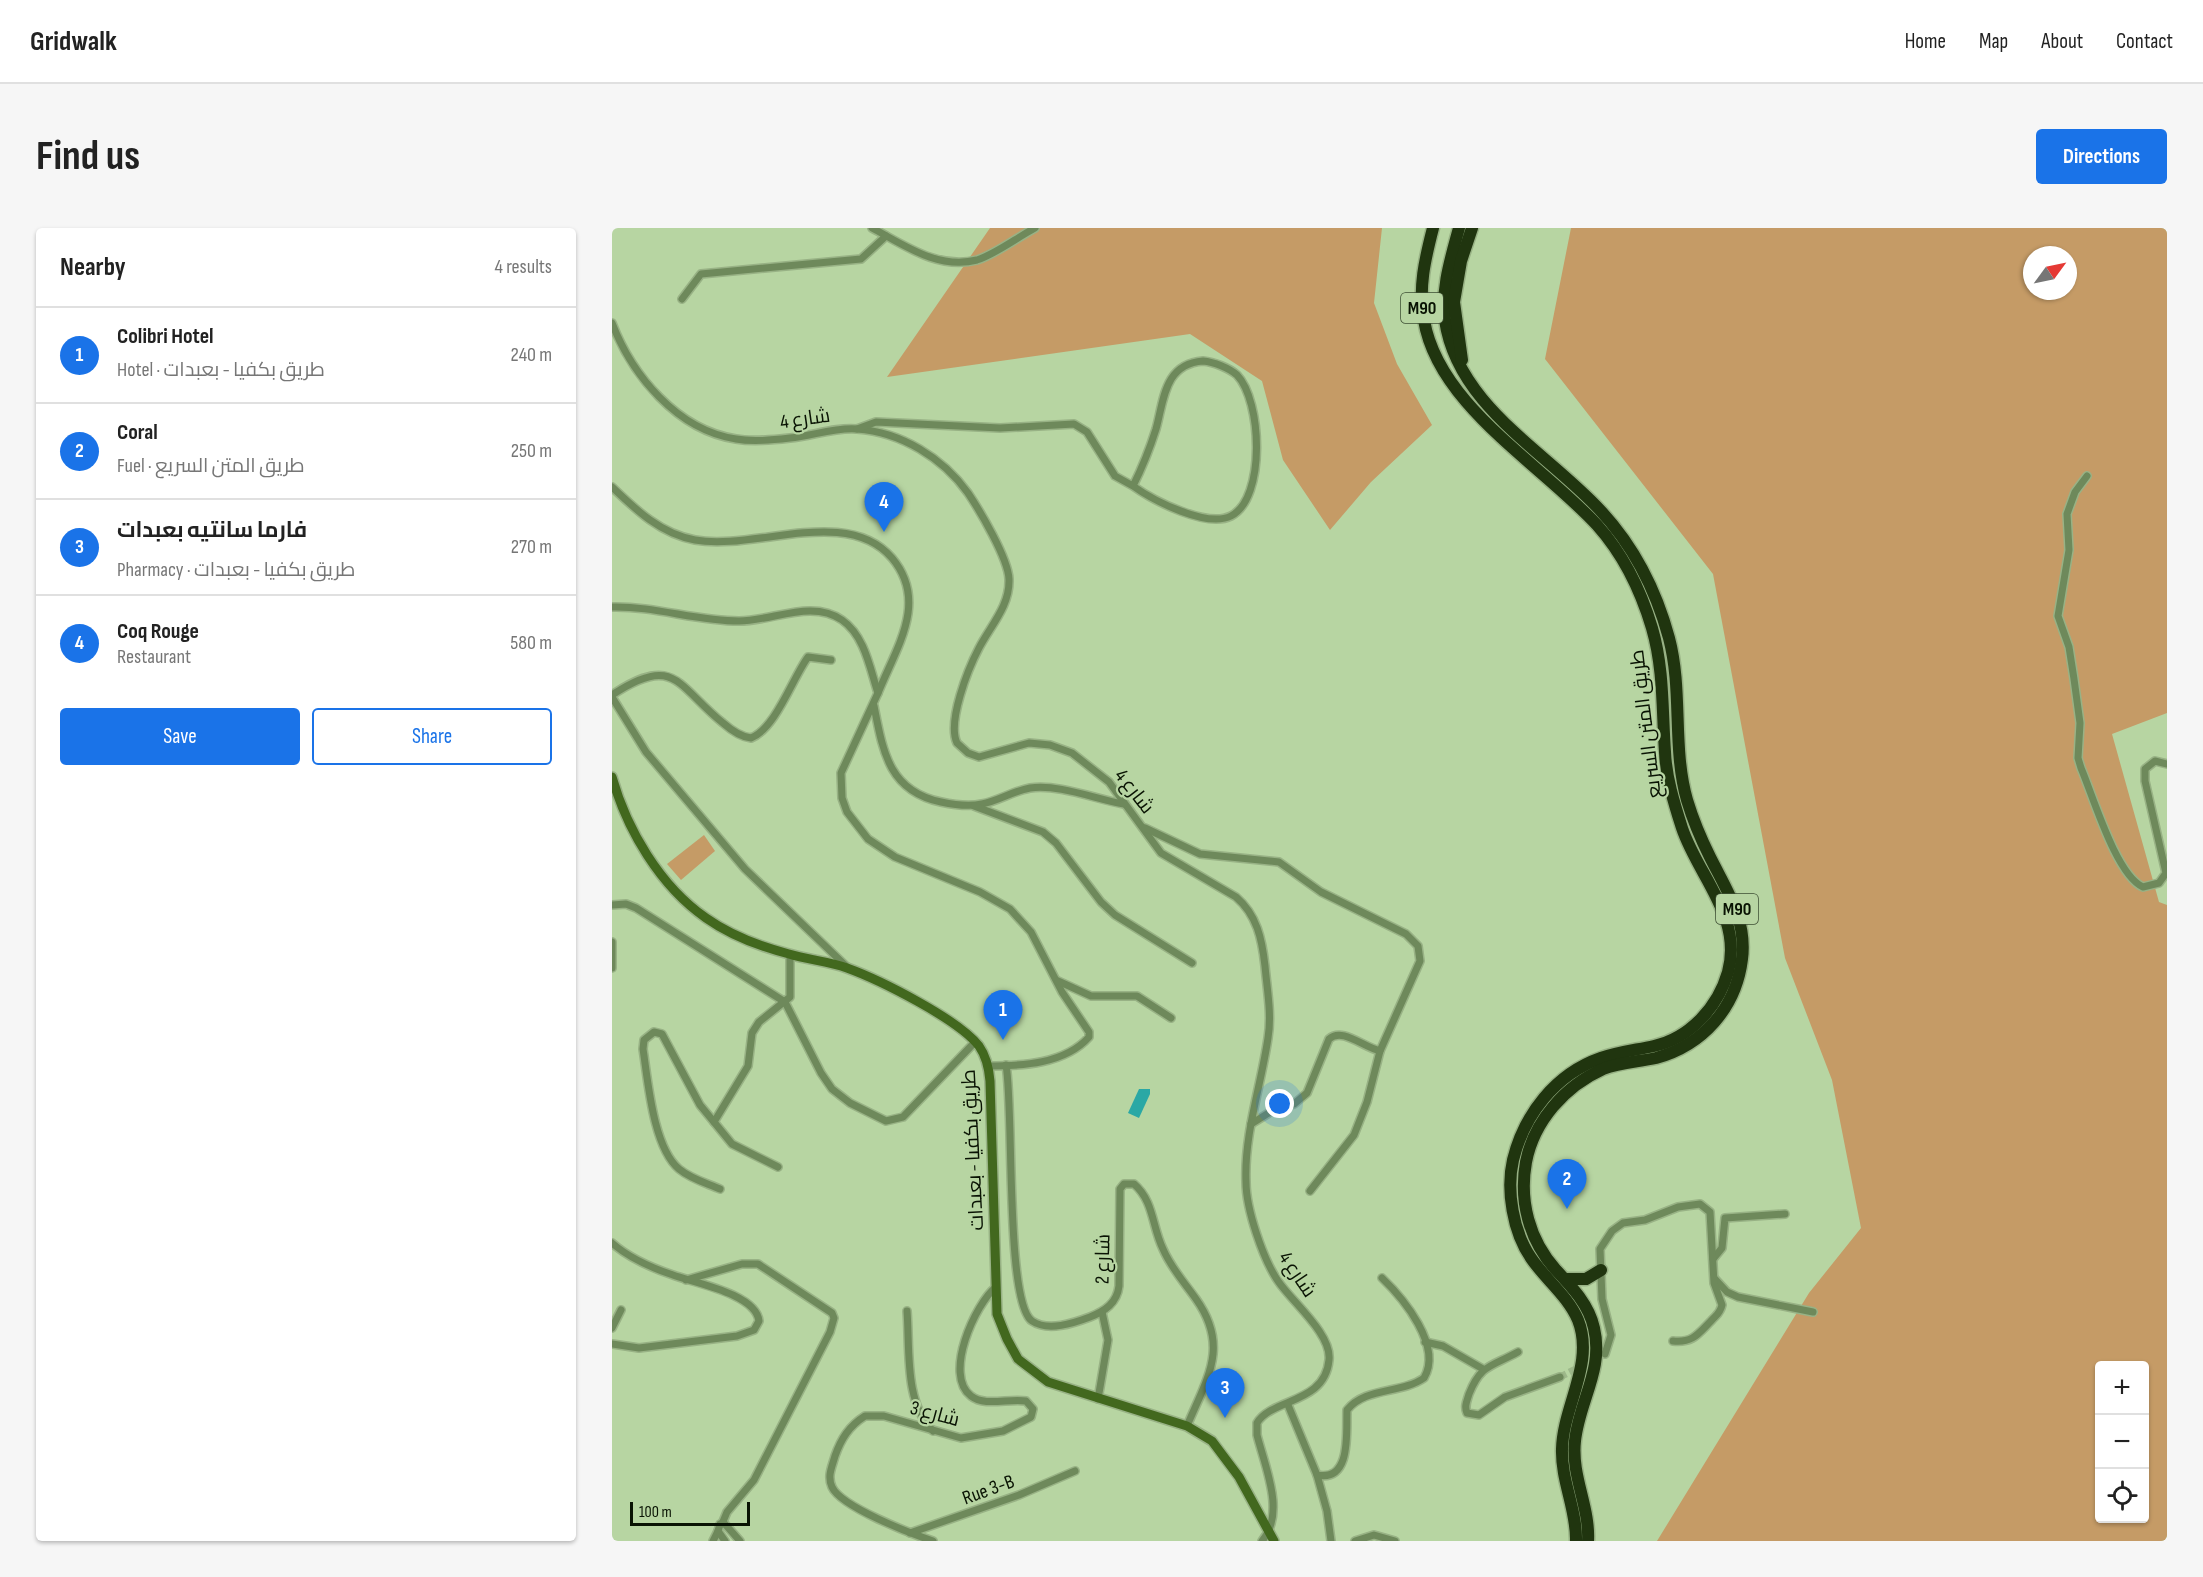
<!DOCTYPE html>
<meta charset="utf-8">
<style>
:root{--surface:#fff;--page:#f6f6f6;--text:#222;--muted:#767676;--line:#e0e0e0;--accent:#1a73e8}
body{margin:0;font-family:"Sofia Sans Condensed",Cairo,sans-serif;background:var(--page);color:var(--text)}
.controls{position:absolute;right:18px;bottom:18px;display:grid;overflow:hidden;border-radius:6px;box-shadow:0 2px 4px #0004}
.controls button{width:54px;height:54px;display:grid;place-items:center;padding:0;border:0;border-bottom:2px solid var(--line);background:var(--surface);color:var(--text);font:30px sans-serif}
.compass{position:absolute;left:1411px;top:18px;width:54px;height:54px;border-radius:50%;background:var(--surface);box-shadow:0 2px 4px #0004;rotate:57deg}
.scale{position:absolute;left:18px;bottom:15px;width:120px;box-sizing:border-box;padding-left:6px;border:3px solid #091303;border-top:0;font-size:16px;line-height:21px;white-space:nowrap;color:#091303;-webkit-text-stroke:4px #b7d5a2;paint-order:stroke}
.you{position:absolute;left:668px;top:876px;width:21px;height:21px;margin:-15px;border:4px solid #fff;border-radius:50%;background:#1a73e8;box-shadow:0 0 0 9px #1a73e833}
.badge{display:grid;place-items:center;width:39px;height:39px;border-radius:50%;background:var(--accent);color:#fff;font-size:20px;font-weight:700}
.pin{position:absolute;translate:-50% -50px;filter:drop-shadow(0 2px 3px #0008)}
.pin::after{content:'';position:absolute;top:32px;width:21px;height:18px;background:inherit;clip-path:polygon(0 0,100% 0,50% 100%)}
.list{margin:0;padding:0;list-style:none}
h2{display:flex;justify-content:space-between;align-items:center;height:78px;margin:0;padding:0 24px;font-size:26px}
h2 small{font-size:20px;font-weight:400;color:var(--muted)}
.list li{display:grid;grid-template-columns:39px 1fr auto;gap:18px;align-items:center;box-sizing:border-box;height:96px;padding:0 24px;border-top:2px solid var(--line)}
.list b{display:block;font-size:22px;white-space:nowrap}
.list p{margin:0;font-size:20px;white-space:nowrap;color:var(--muted)}
.list em{font-size:20px;font-style:normal;color:var(--muted)}
.actions{display:flex;gap:12px;padding:18px 24px}
.actions a{flex:1;padding:14px 0;border:2px solid var(--accent);border-radius:6px;text-align:center;font-size:21px;color:var(--accent)}
.actions .main{background:var(--accent);color:#fff}
.icon{flex:none;width:33px;height:33px;fill:none;stroke:currentColor;stroke-width:2;stroke-linecap:round;stroke-linejoin:round}
.map{position:relative;flex:none;width:1555px;height:1313px;overflow:hidden;border-radius:6px}
header{display:flex;align-items:center;gap:36px;box-sizing:border-box;height:84px;padding:0 30px;background:var(--surface);border-bottom:2px solid var(--line)}
header strong{font-size:28px}
nav{display:flex;gap:33px;margin-inline-start:auto;font-size:21px}
.intro{display:flex;align-items:center;justify-content:space-between;box-sizing:border-box;height:144px;padding:0 36px}
h1{margin:0;font-size:42px}
.button{padding:15px 27px;border-radius:6px;background:var(--accent);color:#fff;font-size:21px;font-weight:700}
main{display:flex;gap:36px;padding:0 36px}
aside{flex:1;background:var(--surface);border-radius:6px;box-shadow:0 2px 4px #0004}
.map>svg:first-child{display:block}
.green{fill:#c59b66;fill-rule:evenodd}
.water{fill:#2aa8a5}
.lines{fill:none;stroke-linecap:round;stroke-linejoin:round}
.minor-tunnel{stroke:#9db88a;stroke-width:7;stroke-dasharray:7 3.5;stroke-linecap:butt}
.minor-casing{stroke:#98b285;stroke-width:10}
.secondary-casing{stroke:#98b285;stroke-width:12}
.motorway-casing{stroke:#98b285;stroke-width:15}
.minor{stroke:#6e895b;stroke-width:7}
.secondary{stroke:#42681e;stroke-width:9}
.motorway{stroke:#20350f;stroke-width:12}
.labels{text-anchor:middle;stroke-width:4.5;stroke-linejoin:round;paint-order:stroke}
.shield{fill:#b7d5a2;stroke:#3d4d33;stroke-width:1.5}
.shield-label{font-size:18px;font-weight:bold;fill:#091303}
.street-label{font-size:20px;fill:#091303;stroke:#b7d5a2}
</style>
<header>
<strong>Gridwalk</strong>
<nav><a>Home</a><a>Map</a><a>About</a><a>Contact</a></nav>
</header>
<div class="intro"><h1>Find us</h1><a class="button">Directions</a></div>
<main>
<aside>
<h2>Nearby<small>4 results</small></h2>
<ul class="list">
<li><span class="badge">1</span><div><b>Colibri Hotel</b><p>Hotel · طريق بكفيا - بعبدات</p></div><em>240 m</em></li>
<li><span class="badge">2</span><div><b>Coral</b><p>Fuel · طريق المتن السريع</p></div><em>250 m</em></li>
<li><span class="badge">3</span><div><b>فارما سانتيه بعبدات</b><p>Pharmacy · طريق بكفيا - بعبدات</p></div><em>270 m</em></li>
<li><span class="badge">4</span><div><b>Coq Rouge</b><p>Restaurant</p></div><em>580 m</em></li>
</ul>
<div class="actions"><a class="main">Save</a><a>Share</a></div>
</aside>
<div class="map">
<svg width="1555" height="1313" viewBox="0 0 1555 1313">
<rect width="100%" height="100%" fill="#b7d5a2"/>
<g class="green">
<polygon points="378,0 770,0 762,75 785,136 820,197 759,254 718,302 671,232 650,153 578,106 275,149"/>
<path d="M959,0H1555V485L1500,506L1547,674L1555,677V1313H1045L1197,1065L1249,1000L1220,852L1173,730L1101,346L933,131ZM1420,27H1456V63H1420ZM1488,1138H1532V1290H1488Z"/>
<polygon points="92,607 103,623 69,652 55,636"/>
</g>
<polygon class="water" points="527,861 538,861 538,866 527,890 516,885"/>
<g class="lines">
<polyline class="minor-tunnel" points="948,1149 985,1130"/>
<defs>
<g id="minor">
<path d="M260,0C292,17 326,42 365,32C382,27 406,9 423,0"/>
<polyline points="70,71 89,46 249,31 274,8"/>
<path d="M0,95C20,147 65,202 124,211C141,214 160,212 178,210C200,208 223,199 245,201C289,204 331,230 356,265C368,283 396,330 397,351C398,378 379,397 367,420C356,441 335,494 345,515L356,525L367,529L417,515L438,517L460,525L497,554L549,625L624,669C645,687 650,711 653,738C655,761 660,787 656,810C649,858 632,906 634,954C634,981 651,1031 666,1053C680,1074 720,1106 717,1132C713,1176 660,1170 645,1195V1207C653,1239 674,1285 650,1313"/>
<path d="M245,201L264,194L388,200L462,196L475,204L503,248L521,258C530,240 538,220 544,201C552,172 552,136 591,133C602,134 617,140 625,147C650,173 654,270 619,288C595,300 542,273 521,258"/>
<path d="M1475,248L1463,264L1455,286L1457,322L1446,388L1457,419L1462,451L1468,495L1466,530L1469,540C1481,568 1504,647 1531,659L1547,655L1554,645L1533,553V541L1543,533L1555,536"/>
<path d="M0,259C24,282 49,306 83,312C143,323 235,277 280,330C317,374 284,420 266,465"/>
<path d="M0,379C43,378 84,393 127,393C161,393 200,371 230,392C253,408 258,441 266,465L229,545L230,570L235,584L256,611L283,629L368,664L398,681L419,704L450,764L477,804V809C453,836 410,838 376,838"/>
<path d="M0,467C63,425 65,458 111,495C119,502 128,509 139,510C164,500 180,451 196,429L219,432"/>
<polyline points="0,469 34,524 133,641 235,739"/>
<path d="M262,478C271,524 277,563 329,574C343,577 356,579 370,576C386,573 401,563 418,560C448,556 483,571 512,576"/>
<polyline points="362,578 431,604 444,615 489,674 503,687 580,735"/>
<polyline points="533,600 588,626 667,634 709,664 794,706 806,718 808,733 768,823 755,874 742,907 698,963"/>
<polyline points="0,677 14,676 24,680 173,774 209,845 220,861 238,875 274,893 291,889 363,814"/>
<polyline points="0,714 0,740"/>
<polyline points="446,753 479,768 525,768 559,790"/>
<path d="M394,837C402,879 393,1074 420,1093C436,1104 462,1095 478,1089C493,1083 505,1075 507,1058L508,961L512,956H522C542,973 540,999 551,1021C559,1040 572,1054 584,1071C618,1119 595,1150 575,1198"/>
<path d="M102,894L88,877L50,806L42,804L32,812L31,821C36,853 41,919 67,941C79,951 94,955 108,961"/>
<path d="M639,896L660,883L682,876L695,865L717,811C730,799 751,819 768,823"/>
<polyline points="166,939 120,916 102,894 136,838 140,805 147,794 178,769 178,727"/>
<path d="M0,1015C17,1030 40,1040 61,1047C83,1055 144,1066 147,1093L142,1102L125,1108L27,1120L0,1116"/>
<polyline points="1101,1031 1110,1020 1113,990 1173,986"/>
<polyline points="1103,1051 1115,1064 1126,1069 1201,1084"/>
<polyline points="74,1052 130,1036 146,1036 220,1085 222,1090 218,1104 142,1252 115,1284 110,1296"/>
<path d="M295,1083C298,1121 292,1175 321,1203"/>
<polyline points="0,1100 9,1082"/>
<polyline points="813,1114 831,1118 871,1141"/>
<path d="M906,1124C879,1139 869,1136 857,1166C855,1173 852,1178 855,1185L867,1187L893,1169L948,1149"/>
<path d="M993,1126L999,1107L990,1071L988,1021L1000,1003L1011,995L1033,992L1066,979L1088,976L1098,984L1102,1055L1110,1077C1108,1086 1104,1087 1099,1093C1086,1106 1081,1115 1061,1113"/>
<polyline points="486,1171 496,1112 490,1084"/>
<path d="M676,1177L705,1247C740,1254 734,1204 735,1182C753,1159 789,1166 812,1150C831,1118 791,1070 770,1050"/>
<polyline points="705,1247 715,1283 719,1313"/>
<polyline points="298,1305 407,1267 463,1243"/>
<polyline points="101,1313 106,1303"/>
<polyline points="113,1313 106,1303 108,1296 112,1295 128,1313"/>
<path d="M321,1313C300,1306 229,1279 220,1259C215,1248 220,1239 223,1228C229,1211 237,1198 253,1188H272L349,1210L391,1203L419,1189L421,1181L414,1173C397,1170 373,1179 359,1168C331,1147 363,1076 384,1059"/>
<polyline points="743,1313 762,1307 783,1313"/>
</g>
<path id="secondary" d="M0,549C15,602 48,658 94,690C118,707 150,719 177,726C196,732 216,733 235,740C268,752 346,791 367,818C374,828 377,841 378,853L385,1086L395,1111L406,1131L436,1154L575,1198L600,1213L627,1249L662,1313"/>
<g id="motorway">
<path d="M821,0C813,31 806,60 812,92C826,177 929,236 985,297C1011,326 1029,363 1040,400C1052,441 1050,482 1053,524C1054,549 1062,575 1070,600C1086,648 1131,689 1116,744C1106,779 1078,810 1042,818C1024,822 1006,824 989,830C943,846 912,887 901,932C894,962 901,1004 919,1030C933,1051 956,1068 966,1092C983,1135 951,1178 950,1221C949,1253 965,1282 964,1313"/>
<path d="M847,0C839,30 829,60 833,92C845,177 933,223 987,281C1021,317 1044,362 1057,410C1071,463 1060,519 1075,572C1081,592 1089,611 1098,629C1115,663 1135,692 1130,731C1124,780 1091,817 1044,830C1026,834 1008,834 991,841C953,858 922,893 914,934C907,973 917,1012 944,1042C960,1059 977,1077 982,1100C992,1142 967,1173 963,1213C959,1248 978,1279 976,1313"/>
<polyline points="850,132 842,74 849,33 860,0"/>
<polyline points="953,1051 974,1051 989,1042"/>
</g>
</defs>
<use href="#minor" class="minor-casing"/>
<use href="#secondary" class="secondary-casing"/>
<use href="#motorway" class="motorway-casing"/>
<use href="#minor" class="minor"/>
<use href="#secondary" class="secondary"/>
<use href="#motorway" class="motorway"/>
</g>
<g class="labels">
<g class="shield">
<rect x="789" y="65" width="42" height="30" rx="4.5"/>
<rect x="1104" y="666" width="42" height="30" rx="4.5"/>
</g>
<g class="shield-label">
<text x="810" y="86">M90</text>
<text x="1125" y="687">M90</text>
</g>
<g class="street-label">
<text transform="translate(193 190) rotate(-8)" y="7">شارع 4</text>
<text transform="translate(1033 496) rotate(-97)" y="7">طريق المتن السريع</text>
<text transform="translate(523 563) rotate(52)" y="7">شارع 4</text>
<text transform="translate(360 922) rotate(-93)" y="7">طريق بكفيا - بعبدات</text>
<text transform="translate(490 1031) rotate(-89)" y="7">شارع 2</text>
<text transform="translate(686 1046) rotate(56)" y="7">شارع 4</text>
<text transform="translate(323 1185) rotate(15)" y="7">شارع 3</text>
<text transform="translate(376 1261) rotate(-20)" y="7">Rue 3-B</text>
</g>
</g>
</svg>
<div class="controls">
<button>+</button>
<button>−</button>
<button><svg class="icon" aria-label="locate" viewBox="0 0 24 24"><circle cx="12" cy="12" r="6"/><path d="M12 2v4M12 18v4M2 12h4M18 12h4"/></svg></button>
</div>
<svg class="compass" viewBox="-18 -18 36 36"><path d="M0-13l5 13h-10z" fill="#e53935"/><path d="M0 13l5-13h-10z" fill="#767676"/></svg>
<div class="scale">100 m</div>
<div class="you"></div>
<div class="pin badge" style="left:391px;top:812px">1</div>
<div class="pin badge" style="left:955px;top:981px">2</div>
<div class="pin badge" style="left:613px;top:1190px">3</div>
<div class="pin badge" style="left:272px;top:304px">4</div>
</div>
</main>
